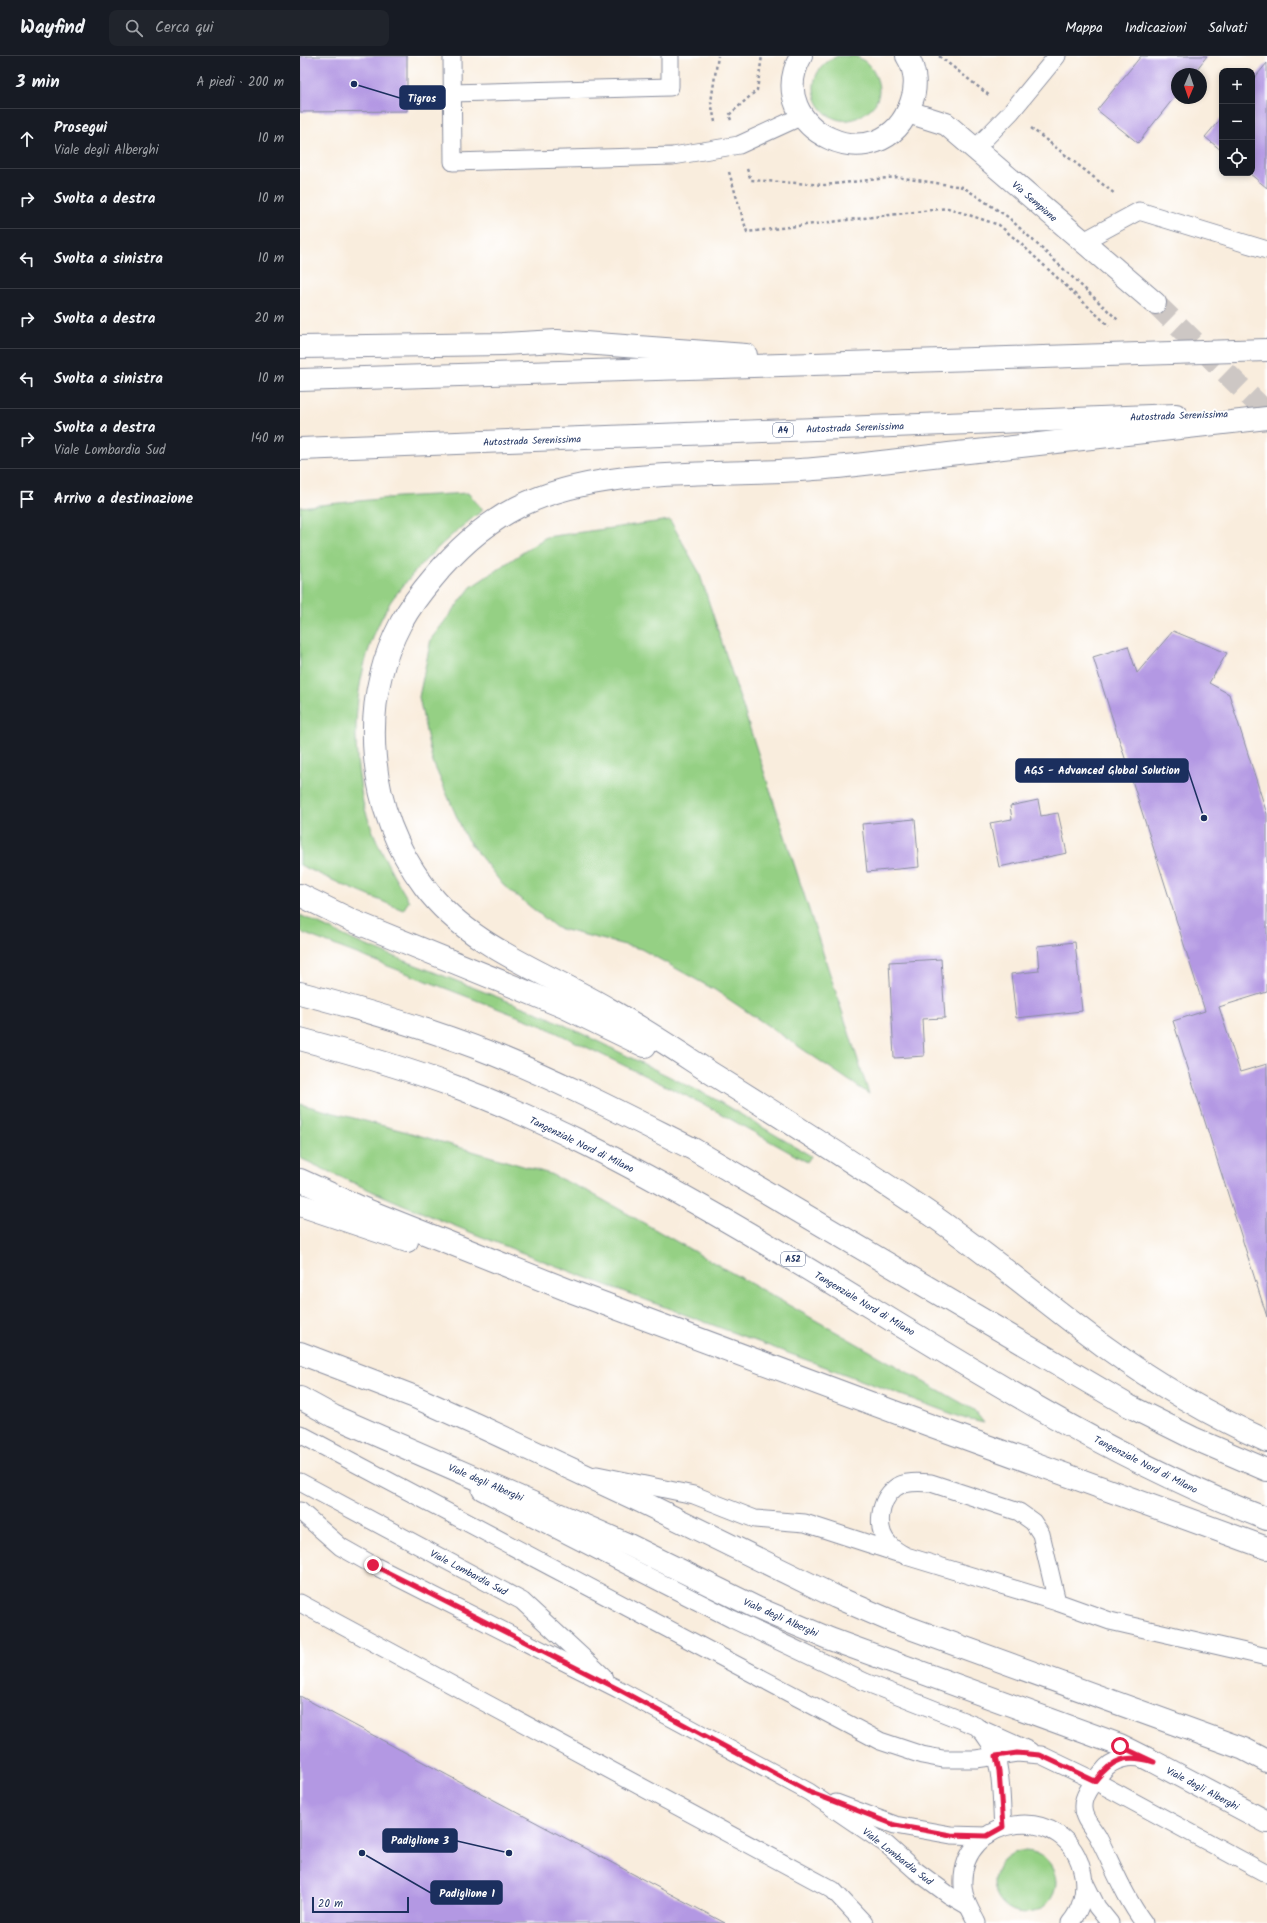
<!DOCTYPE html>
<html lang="it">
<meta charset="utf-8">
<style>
:root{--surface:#171b24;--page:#20242c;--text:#f1f3f6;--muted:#9ea1a6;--line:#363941}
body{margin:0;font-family:Kalam,sans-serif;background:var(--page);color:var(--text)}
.controls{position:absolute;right:12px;top:12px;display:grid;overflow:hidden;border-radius:8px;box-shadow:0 2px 6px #0003}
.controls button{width:36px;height:36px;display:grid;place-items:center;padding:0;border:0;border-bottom:1px solid var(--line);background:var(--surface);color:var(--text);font:20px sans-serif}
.compass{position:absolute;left:871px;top:12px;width:36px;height:36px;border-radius:50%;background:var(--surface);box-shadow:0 2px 6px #0003;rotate:182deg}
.scale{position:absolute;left:12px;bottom:10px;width:97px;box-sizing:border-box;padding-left:4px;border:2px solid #1b2f5e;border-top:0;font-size:11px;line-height:14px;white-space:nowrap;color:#1b2f5e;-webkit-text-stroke:3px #fff;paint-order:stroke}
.stop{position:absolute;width:12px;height:12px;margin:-9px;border:3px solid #e11d48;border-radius:50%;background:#fff}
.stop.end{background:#e11d48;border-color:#fff;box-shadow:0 1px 4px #0008}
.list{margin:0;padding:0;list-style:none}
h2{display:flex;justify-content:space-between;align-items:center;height:52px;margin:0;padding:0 16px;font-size:17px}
h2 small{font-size:13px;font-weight:400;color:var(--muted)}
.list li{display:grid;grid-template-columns:26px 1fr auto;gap:12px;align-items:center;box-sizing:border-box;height:60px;padding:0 16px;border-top:1px solid var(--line)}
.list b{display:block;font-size:15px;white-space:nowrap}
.list p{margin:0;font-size:13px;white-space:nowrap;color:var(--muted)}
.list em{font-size:13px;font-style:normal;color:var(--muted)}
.icon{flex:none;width:22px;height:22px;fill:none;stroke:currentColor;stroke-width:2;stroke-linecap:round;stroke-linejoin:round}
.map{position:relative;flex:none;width:967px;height:1867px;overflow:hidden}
header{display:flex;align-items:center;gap:24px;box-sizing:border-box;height:56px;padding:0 20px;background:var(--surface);border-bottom:1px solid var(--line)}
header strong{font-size:19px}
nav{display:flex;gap:22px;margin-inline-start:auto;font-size:14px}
.search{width:280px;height:36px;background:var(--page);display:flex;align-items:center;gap:10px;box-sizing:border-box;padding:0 14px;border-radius:8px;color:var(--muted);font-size:15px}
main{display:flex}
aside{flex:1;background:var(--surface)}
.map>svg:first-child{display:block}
.green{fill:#95d084;stroke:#588071}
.building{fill:#b398e3}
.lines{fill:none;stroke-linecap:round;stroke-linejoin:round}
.primary-tunnel{stroke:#cdc7c4;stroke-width:22;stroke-dasharray:22 11;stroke-linecap:butt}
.service-casing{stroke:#8a8e9e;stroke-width:19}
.tertiary-casing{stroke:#8a8e9e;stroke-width:24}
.primary-casing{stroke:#8a8e9e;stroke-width:24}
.motorway-casing{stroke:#8a8e9e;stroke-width:24}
.path{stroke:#8a8e9e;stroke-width:2.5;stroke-dasharray:3 3;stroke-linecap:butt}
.service{stroke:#fff;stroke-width:17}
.tertiary{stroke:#fff;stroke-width:22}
.primary{stroke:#fff;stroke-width:22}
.motorway{stroke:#fff;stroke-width:22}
.route{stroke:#e11d48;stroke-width:5}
.labels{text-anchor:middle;stroke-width:4;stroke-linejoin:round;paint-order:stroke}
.shield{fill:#fff;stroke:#5f6d8e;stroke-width:1}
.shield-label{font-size:9px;font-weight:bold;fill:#1b2f5e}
.street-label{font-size:10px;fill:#1b2f5e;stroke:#fff}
.leader{fill:none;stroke:#1b2f5e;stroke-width:1.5}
.callout-dot{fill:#1b2f5e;stroke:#fff;stroke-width:1.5}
.callout{fill:#1b2f5e;stroke:#1b2f5e;stroke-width:1.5}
.callout-label{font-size:11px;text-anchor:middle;font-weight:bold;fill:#fff}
</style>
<header>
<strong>Wayfind</strong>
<div class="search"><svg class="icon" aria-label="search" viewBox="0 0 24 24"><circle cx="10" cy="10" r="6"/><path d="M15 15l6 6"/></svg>Cerca qui</div>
<nav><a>Mappa</a><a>Indicazioni</a><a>Salvati</a></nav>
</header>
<main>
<aside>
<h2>3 min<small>A piedi · 200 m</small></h2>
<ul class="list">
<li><svg class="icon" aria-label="ahead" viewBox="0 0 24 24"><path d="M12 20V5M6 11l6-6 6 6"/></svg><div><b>Prosegui</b><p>Viale degli Alberghi</p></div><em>10 m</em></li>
<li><svg class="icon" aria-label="right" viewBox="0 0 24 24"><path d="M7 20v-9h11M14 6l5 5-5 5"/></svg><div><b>Svolta a destra</b></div><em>10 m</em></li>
<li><svg class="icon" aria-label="left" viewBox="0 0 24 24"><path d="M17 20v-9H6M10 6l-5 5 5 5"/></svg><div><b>Svolta a sinistra</b></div><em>10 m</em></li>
<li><svg class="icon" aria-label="right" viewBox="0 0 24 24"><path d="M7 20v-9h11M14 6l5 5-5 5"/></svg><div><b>Svolta a destra</b></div><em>20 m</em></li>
<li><svg class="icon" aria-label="left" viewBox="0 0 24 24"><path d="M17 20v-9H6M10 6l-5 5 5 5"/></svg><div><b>Svolta a sinistra</b></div><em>10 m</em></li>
<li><svg class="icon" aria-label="right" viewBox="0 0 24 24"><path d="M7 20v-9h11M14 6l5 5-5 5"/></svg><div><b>Svolta a destra</b><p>Viale Lombardia Sud</p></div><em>140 m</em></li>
<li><svg class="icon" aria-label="arrive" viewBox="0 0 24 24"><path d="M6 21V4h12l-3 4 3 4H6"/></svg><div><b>Arrivo a destinazione</b></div></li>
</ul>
</aside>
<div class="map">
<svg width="967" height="1867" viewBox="0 0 967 1867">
<rect width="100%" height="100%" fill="#fff"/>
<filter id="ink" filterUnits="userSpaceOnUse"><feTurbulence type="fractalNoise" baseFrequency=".025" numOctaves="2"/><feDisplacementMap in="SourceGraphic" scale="8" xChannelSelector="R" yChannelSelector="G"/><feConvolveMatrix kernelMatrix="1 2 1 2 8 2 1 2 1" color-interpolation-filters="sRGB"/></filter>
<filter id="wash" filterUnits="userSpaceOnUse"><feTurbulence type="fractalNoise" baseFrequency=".012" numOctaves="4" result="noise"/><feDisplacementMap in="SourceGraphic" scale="16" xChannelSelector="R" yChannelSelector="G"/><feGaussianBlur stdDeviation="0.9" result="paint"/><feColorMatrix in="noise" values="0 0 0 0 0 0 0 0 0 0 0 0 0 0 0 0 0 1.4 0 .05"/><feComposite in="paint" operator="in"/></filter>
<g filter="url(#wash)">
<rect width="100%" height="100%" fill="#f9eddd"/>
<g class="green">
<path d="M538,0C543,0 548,0 553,0C571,3 584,28 577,44C575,50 568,55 562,59C524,83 489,20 538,0Z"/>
<path d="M168,437L183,454C154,476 129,498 106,526C101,533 95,539 91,545C58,599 50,665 60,726C61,735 62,745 65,753C75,786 91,816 109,845L103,854L43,829L0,809V451L98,441Z"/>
<polygon points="370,464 399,516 569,1038 415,934 341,893 257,872 203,829 166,782 132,704 119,641 131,583 171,531 246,481"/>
<polygon points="0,859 57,886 246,960 413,1042 511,1100 507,1106 407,1050 243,970 0,876"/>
<path d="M0,1048L111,1077L250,1118L289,1136L674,1354L684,1367L666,1363C539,1316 412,1269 285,1221C189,1184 93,1147 0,1102Z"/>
<circle cx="725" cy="1826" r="31"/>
</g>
<g id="blocks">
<g class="building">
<polygon points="0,0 107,0 107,55 0,56"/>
<polygon points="841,0 907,0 893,18 877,18 877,38 838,87 797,54"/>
<polygon points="967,7 967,132 949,117 952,117 952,25"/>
<polygon points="922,61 922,95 905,81"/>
<polygon points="873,575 927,597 909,627 929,638 967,758 967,936 919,951 940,1016 967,1008 967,1261 873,965 905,955 793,601 828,590 837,617"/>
<polygon points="738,744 741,760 758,757 767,797 699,811 690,767 712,763 710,750"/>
<polygon points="615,763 619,811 567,816 562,768"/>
<polygon points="775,886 782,955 716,962 711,918 739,915 737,890"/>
<polygon points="641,903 645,962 622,963 624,1000 594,1002 589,906"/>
<polygon points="0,1640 162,1727 425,1867 0,1867"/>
</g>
</g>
</g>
<g filter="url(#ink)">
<use href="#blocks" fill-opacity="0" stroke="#8a8e9e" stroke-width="1"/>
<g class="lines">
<polyline class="primary-tunnel" points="855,247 967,357"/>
<defs>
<g id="service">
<polyline points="152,0 153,106 373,100 439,89 502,60"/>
<polyline points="152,37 370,31 370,0"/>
<polyline points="675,93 711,56 757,0"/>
<polyline points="782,186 839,155 967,194"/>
<polyline points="0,1378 580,1685 622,1699 643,1703 676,1703 717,1697 741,1699 795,1725 967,1818"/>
<polyline points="297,1419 394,1439 455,1463 505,1467 597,1497"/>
<polyline points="0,1426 222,1545 303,1620"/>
<path d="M181,1435L432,1563L565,1626L676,1670C705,1694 700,1737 703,1771"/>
<polyline points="0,1455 41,1491 73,1509 318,1633 509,1736 587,1789 615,1814 649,1839 668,1850"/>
<path d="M757,1546L741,1478L733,1466L719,1456L631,1427C619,1426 604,1425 595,1432C579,1445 575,1473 589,1488C594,1494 600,1497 606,1500L757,1546L810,1565L967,1601"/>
<polyline points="0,1547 533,1834 564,1867"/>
<polyline points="681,1673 730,1695"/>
<polyline points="536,1747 595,1769 651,1779 687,1780"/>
<polyline points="785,1827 797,1851 810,1867"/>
<path d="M677,1867C671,1855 664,1844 663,1830C659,1758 769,1742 783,1819C786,1836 781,1854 770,1867"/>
<path d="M844,1867C824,1840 813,1810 798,1781C793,1772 783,1763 783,1752C782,1738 795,1725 803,1715C812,1703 830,1699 844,1703"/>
</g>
<g id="tertiary">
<polyline points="0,1297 115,1341 177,1369 340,1445 536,1541 596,1567 944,1693 967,1705"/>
<polyline points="0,1342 33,1360 329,1489 457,1552 530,1583 820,1689 854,1706 967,1766"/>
</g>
<g id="primary">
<path d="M501,0C460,73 582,131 611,47C617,32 616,14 607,0"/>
<polyline points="608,56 646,68 855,247"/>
</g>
<g id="motorway">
<polyline points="0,291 203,288 257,285 446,299"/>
<polyline points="0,324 967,294"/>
<path d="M967,362C867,373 768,385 668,396C617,401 565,409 514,413C420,421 303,408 218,451C184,468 157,493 133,522C121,536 110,551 101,567C57,650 68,755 124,830C169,891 244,915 307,952C343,972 377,995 411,1017C480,1060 549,1104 617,1149C682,1192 741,1244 804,1290C855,1327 909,1359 967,1385"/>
<polyline points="0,393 876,359"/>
<polyline points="0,839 53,865 264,951 345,990"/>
<path d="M0,937C65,954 130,973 193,998C262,1026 327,1060 393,1093L829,1350L893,1382L967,1414"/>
<path d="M0,983C53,997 105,1012 156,1031C245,1064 333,1111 415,1158C597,1262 770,1387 967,1463"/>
<polyline points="0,1124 64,1153 273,1236 632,1370 967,1492"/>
<polyline points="0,1149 107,1185"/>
</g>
</defs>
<use href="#service" class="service-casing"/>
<use href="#tertiary" class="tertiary-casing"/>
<use href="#primary" class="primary-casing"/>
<use href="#motorway" class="motorway-casing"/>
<g class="path">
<polyline points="639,0 690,40"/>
<polyline points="431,64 429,59 457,34 462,0"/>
<polyline points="415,66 411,46 418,0"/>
<polyline points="731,72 815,138"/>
<polyline points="447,113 451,124 525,129 596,121 663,131 708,161 818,264"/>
<polyline points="429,116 447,176 648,152 699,169 720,187 809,270"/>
</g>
<use href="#service" class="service"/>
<use href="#tertiary" class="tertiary"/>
<use href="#primary" class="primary"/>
<use href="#motorway" class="motorway"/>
</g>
</g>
<g class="lines" filter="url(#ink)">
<path class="route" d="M73,1509L318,1633L509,1736L595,1769L651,1779L687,1780L703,1771L699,1715L696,1700L717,1697L740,1699L795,1725C813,1702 826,1698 854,1706L820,1690"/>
</g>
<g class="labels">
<g class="shield">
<rect x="473" y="367" width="20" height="14" rx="3"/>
<rect x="481" y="1196" width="24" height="14" rx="3"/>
</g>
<g class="shield-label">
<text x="483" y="377">A4</text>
<text x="493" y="1206">A52</text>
</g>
<g class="street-label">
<text transform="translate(735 145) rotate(41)" y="4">Via Sempione</text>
<text transform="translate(879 359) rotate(-2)" y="4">Autostrada Serenissima</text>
<text transform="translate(555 371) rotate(-2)" y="4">Autostrada Serenissima</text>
<text transform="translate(232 384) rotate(-2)" y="4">Autostrada Serenissima</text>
<text transform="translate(282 1088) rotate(26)" y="4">Tangenziale Nord di Milano</text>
<text transform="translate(565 1247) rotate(31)" y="4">Tangenziale Nord di Milano</text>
<text transform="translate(846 1408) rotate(27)" y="4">Tangenziale Nord di Milano</text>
<text transform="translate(186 1426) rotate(23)" y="4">Viale degli Alberghi</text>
<text transform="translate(169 1516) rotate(28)" y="4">Viale Lombardia Sud</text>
<text transform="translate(481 1561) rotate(24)" y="4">Viale degli Alberghi</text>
<text transform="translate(903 1732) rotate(28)" y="4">Viale degli Alberghi</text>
<text transform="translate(598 1800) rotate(38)" y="4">Viale Lombardia Sud</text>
</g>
</g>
<path class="leader" d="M54 28L100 42M904 762L888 714M209 1797L157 1785M62 1797L131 1837"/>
<g class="callout-dot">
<circle cx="54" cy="28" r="4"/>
<circle cx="904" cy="762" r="4"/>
<circle cx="209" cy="1797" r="4"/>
<circle cx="62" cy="1797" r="4"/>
</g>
<g class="callout">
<rect x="100" y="30" width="45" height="23" rx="4"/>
<rect x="716" y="703" width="172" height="23" rx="4"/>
<rect x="83" y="1773" width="74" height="23" rx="4"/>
<rect x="131" y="1825" width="71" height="23" rx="4"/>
</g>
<g class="callout-label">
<text x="122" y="46">Tigros</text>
<text x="802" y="718">AGS - Advanced Global Solution</text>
<text x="120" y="1788">Padiglione 3</text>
<text x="167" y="1841">Padiglione 1</text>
</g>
</svg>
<div class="controls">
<button>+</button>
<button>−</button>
<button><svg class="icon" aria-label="locate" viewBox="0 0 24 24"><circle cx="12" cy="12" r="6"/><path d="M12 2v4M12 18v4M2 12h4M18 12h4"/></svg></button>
</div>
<svg class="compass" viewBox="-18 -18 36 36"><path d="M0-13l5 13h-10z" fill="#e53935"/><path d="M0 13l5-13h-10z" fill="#9ea1a6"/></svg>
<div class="scale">20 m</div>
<div class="stop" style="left:820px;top:1690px"></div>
<div class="stop end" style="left:73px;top:1509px"></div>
</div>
</main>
